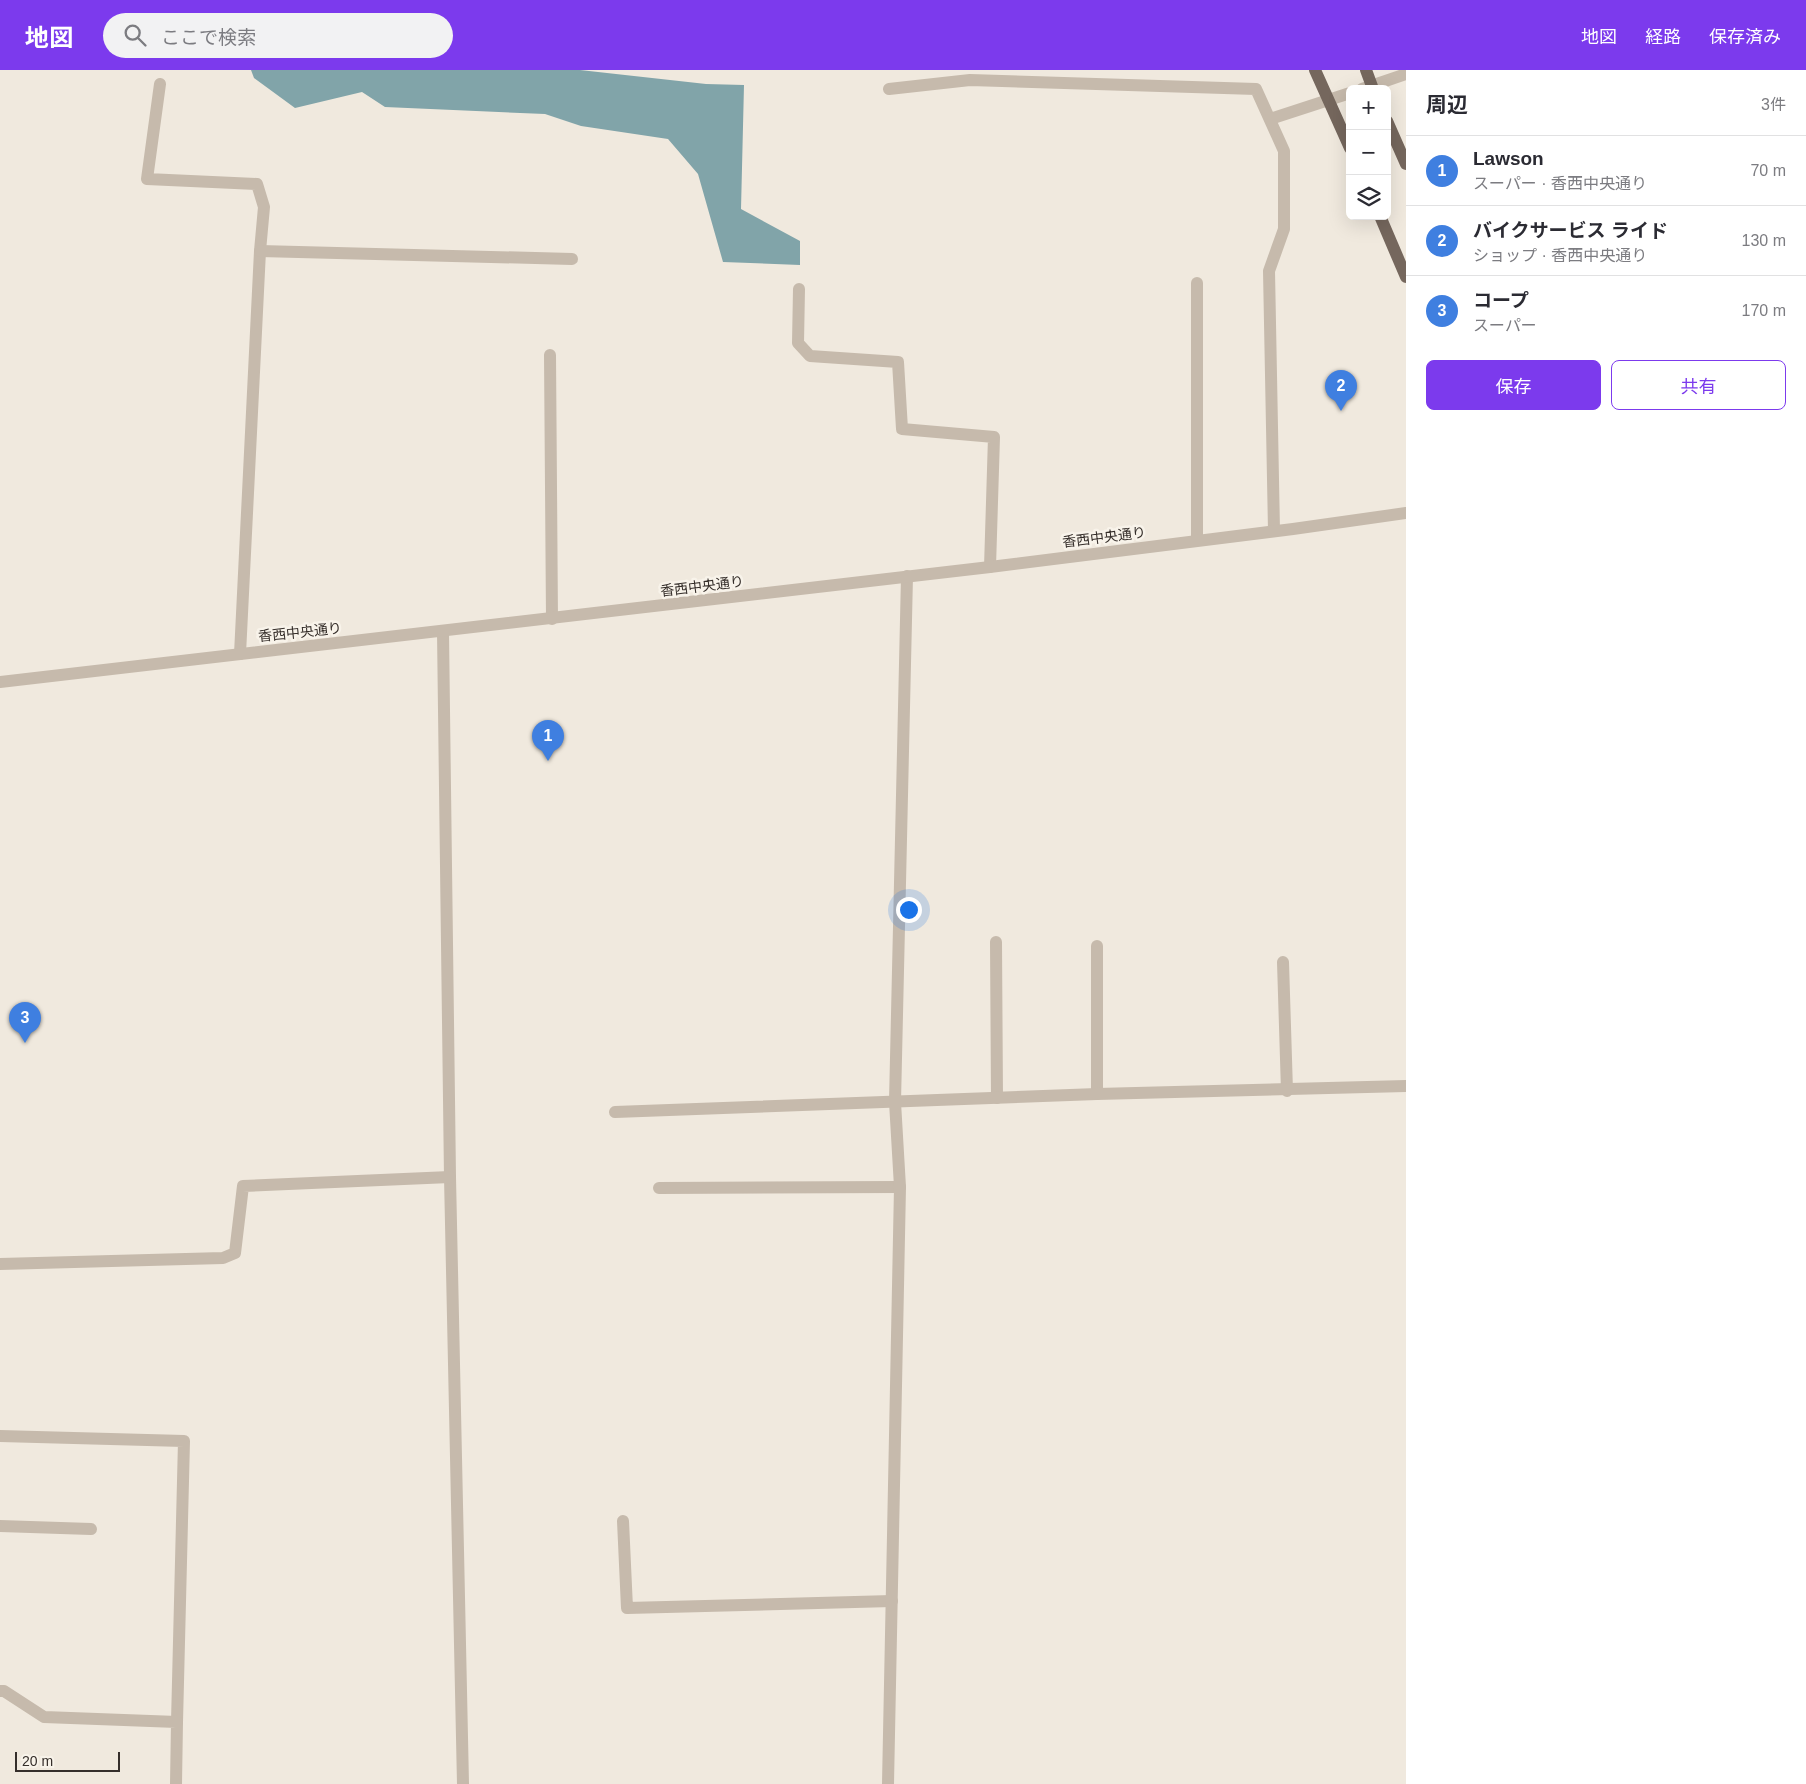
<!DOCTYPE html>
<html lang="ja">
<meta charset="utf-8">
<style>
:root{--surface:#fff;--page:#f2f2f3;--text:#2b2b33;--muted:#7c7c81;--line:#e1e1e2;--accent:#7c3aed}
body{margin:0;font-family:Helvetica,"Noto Sans JP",sans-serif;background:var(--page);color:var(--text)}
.controls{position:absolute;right:15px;top:15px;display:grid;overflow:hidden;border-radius:8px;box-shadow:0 5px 20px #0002}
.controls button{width:45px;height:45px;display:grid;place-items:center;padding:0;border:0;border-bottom:1px solid var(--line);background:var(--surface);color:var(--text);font:25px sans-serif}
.scale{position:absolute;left:15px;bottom:12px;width:105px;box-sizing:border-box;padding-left:5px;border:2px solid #352e2a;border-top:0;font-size:14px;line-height:18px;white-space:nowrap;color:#352e2a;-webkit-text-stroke:4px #f8f3ea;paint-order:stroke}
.you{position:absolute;left:908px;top:839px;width:18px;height:18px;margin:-12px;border:4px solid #fff;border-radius:50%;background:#1a73e8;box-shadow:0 0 0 8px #1a73e833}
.badge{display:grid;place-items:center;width:32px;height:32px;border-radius:50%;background:var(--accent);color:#fff;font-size:16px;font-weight:700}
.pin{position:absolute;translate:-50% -41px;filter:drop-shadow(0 1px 2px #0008)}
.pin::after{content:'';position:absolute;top:26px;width:18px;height:15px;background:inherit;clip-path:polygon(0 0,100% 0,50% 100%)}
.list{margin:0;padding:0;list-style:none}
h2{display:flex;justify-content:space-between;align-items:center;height:65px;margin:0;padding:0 20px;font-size:21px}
h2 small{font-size:16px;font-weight:400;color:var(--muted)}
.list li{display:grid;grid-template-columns:32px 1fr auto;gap:15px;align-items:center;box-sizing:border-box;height:70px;padding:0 20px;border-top:1px solid var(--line)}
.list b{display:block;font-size:19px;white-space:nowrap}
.list p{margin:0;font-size:16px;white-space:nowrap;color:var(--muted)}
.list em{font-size:16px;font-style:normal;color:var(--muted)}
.actions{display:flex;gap:10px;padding:15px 20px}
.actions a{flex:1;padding:11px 0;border:1px solid var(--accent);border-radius:8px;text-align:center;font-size:18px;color:var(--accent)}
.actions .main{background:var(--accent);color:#fff}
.icon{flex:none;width:28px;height:28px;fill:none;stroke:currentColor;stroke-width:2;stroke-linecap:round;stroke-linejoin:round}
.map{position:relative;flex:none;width:1406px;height:1714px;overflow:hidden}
header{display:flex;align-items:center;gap:30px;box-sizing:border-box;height:70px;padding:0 25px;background:var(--accent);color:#fff}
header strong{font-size:24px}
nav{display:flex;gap:28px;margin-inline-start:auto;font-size:18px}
.search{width:350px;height:45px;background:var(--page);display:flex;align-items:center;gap:12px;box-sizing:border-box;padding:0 18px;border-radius:28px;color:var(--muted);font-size:19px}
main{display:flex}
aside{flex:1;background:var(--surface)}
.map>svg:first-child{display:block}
.water{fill:#81a4a9}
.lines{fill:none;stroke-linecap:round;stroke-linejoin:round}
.minor{stroke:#c6baac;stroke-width:12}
.tertiary{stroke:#c6baac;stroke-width:12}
.primary{stroke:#75675d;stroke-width:12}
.primary-bridge{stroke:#75675d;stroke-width:12}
.labels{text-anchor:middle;stroke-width:5;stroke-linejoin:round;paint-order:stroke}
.street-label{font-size:14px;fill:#352e2a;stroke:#f8f3ea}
</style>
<header>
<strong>地図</strong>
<div class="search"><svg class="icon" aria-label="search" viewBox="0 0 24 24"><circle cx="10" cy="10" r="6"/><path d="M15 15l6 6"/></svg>ここで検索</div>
<nav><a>地図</a><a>経路</a><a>保存済み</a></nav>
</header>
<main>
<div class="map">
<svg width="1406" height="1714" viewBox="0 0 1406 1714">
<rect width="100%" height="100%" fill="#f0e9de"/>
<polygon class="water" points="251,0 580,0 706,14 744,15 741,139 800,171 800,195 723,192 698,104 668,69 581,56 545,44 385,37 362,22 295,38 254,8"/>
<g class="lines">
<g class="minor">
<polyline points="160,14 147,109 257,114 264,137 260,181 240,584"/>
<polyline points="889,19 970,10 1256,19 1284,81 1284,159 1269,201 1274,461"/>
<polyline points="1362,19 1406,4"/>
<polyline points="1270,49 1350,23"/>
<polyline points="260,181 572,189"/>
<polyline points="799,219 798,273 810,286 898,292 902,359 994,367 990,497"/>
<polyline points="550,285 552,549"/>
<polyline points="1197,470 1197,213"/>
<polyline points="443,562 450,1107 463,1714"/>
<polyline points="996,872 997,1028"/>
<polyline points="1097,876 1097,1024"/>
<polyline points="1283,892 1287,1021"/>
<polyline points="615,1042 1097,1024 1406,1016"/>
<polyline points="659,1118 900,1117"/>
<polyline points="0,1194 223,1188 235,1183 243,1116 450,1107"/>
<polyline points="0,1366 184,1371 177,1652"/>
<polyline points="623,1451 627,1538 892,1531"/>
<polyline points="0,1456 91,1459"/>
<polyline points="0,1621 4,1621 44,1647 177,1652 176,1714"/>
<polyline points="888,1714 900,1117 895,1032 907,506"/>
</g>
<polyline class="tertiary" points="0,612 990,497 1293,459 1406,443"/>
<g class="primary">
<polyline points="1387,51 1406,94"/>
<polyline points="1380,146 1406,207"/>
</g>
<g class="primary-bridge">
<polyline points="1315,0 1350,78"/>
<polyline points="1366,0 1373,19"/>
</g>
</g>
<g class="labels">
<g class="street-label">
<text transform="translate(1104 467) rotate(-7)" y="5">香西中央通り</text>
<text transform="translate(702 516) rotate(-7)" y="5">香西中央通り</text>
<text transform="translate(300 562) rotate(-6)" y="5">香西中央通り</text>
</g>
</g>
</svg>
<div class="controls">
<button>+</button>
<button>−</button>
<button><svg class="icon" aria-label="layers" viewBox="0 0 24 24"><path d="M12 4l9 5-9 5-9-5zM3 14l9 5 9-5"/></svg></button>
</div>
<div class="scale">20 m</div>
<div class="you"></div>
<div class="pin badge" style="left:548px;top:691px;background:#3f7fe0">1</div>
<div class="pin badge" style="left:1341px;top:341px;background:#3f7fe0">2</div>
<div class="pin badge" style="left:25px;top:973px;background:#3f7fe0">3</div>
</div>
<aside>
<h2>周辺<small>3件</small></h2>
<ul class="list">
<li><span class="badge" style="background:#3f7fe0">1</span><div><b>Lawson</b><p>スーパー · 香西中央通り</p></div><em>70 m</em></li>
<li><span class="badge" style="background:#3f7fe0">2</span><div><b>バイクサービス ライド</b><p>ショップ · 香西中央通り</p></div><em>130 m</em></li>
<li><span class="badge" style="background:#3f7fe0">3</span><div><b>コープ</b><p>スーパー</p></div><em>170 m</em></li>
</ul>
<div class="actions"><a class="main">保存</a><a>共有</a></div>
</aside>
</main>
